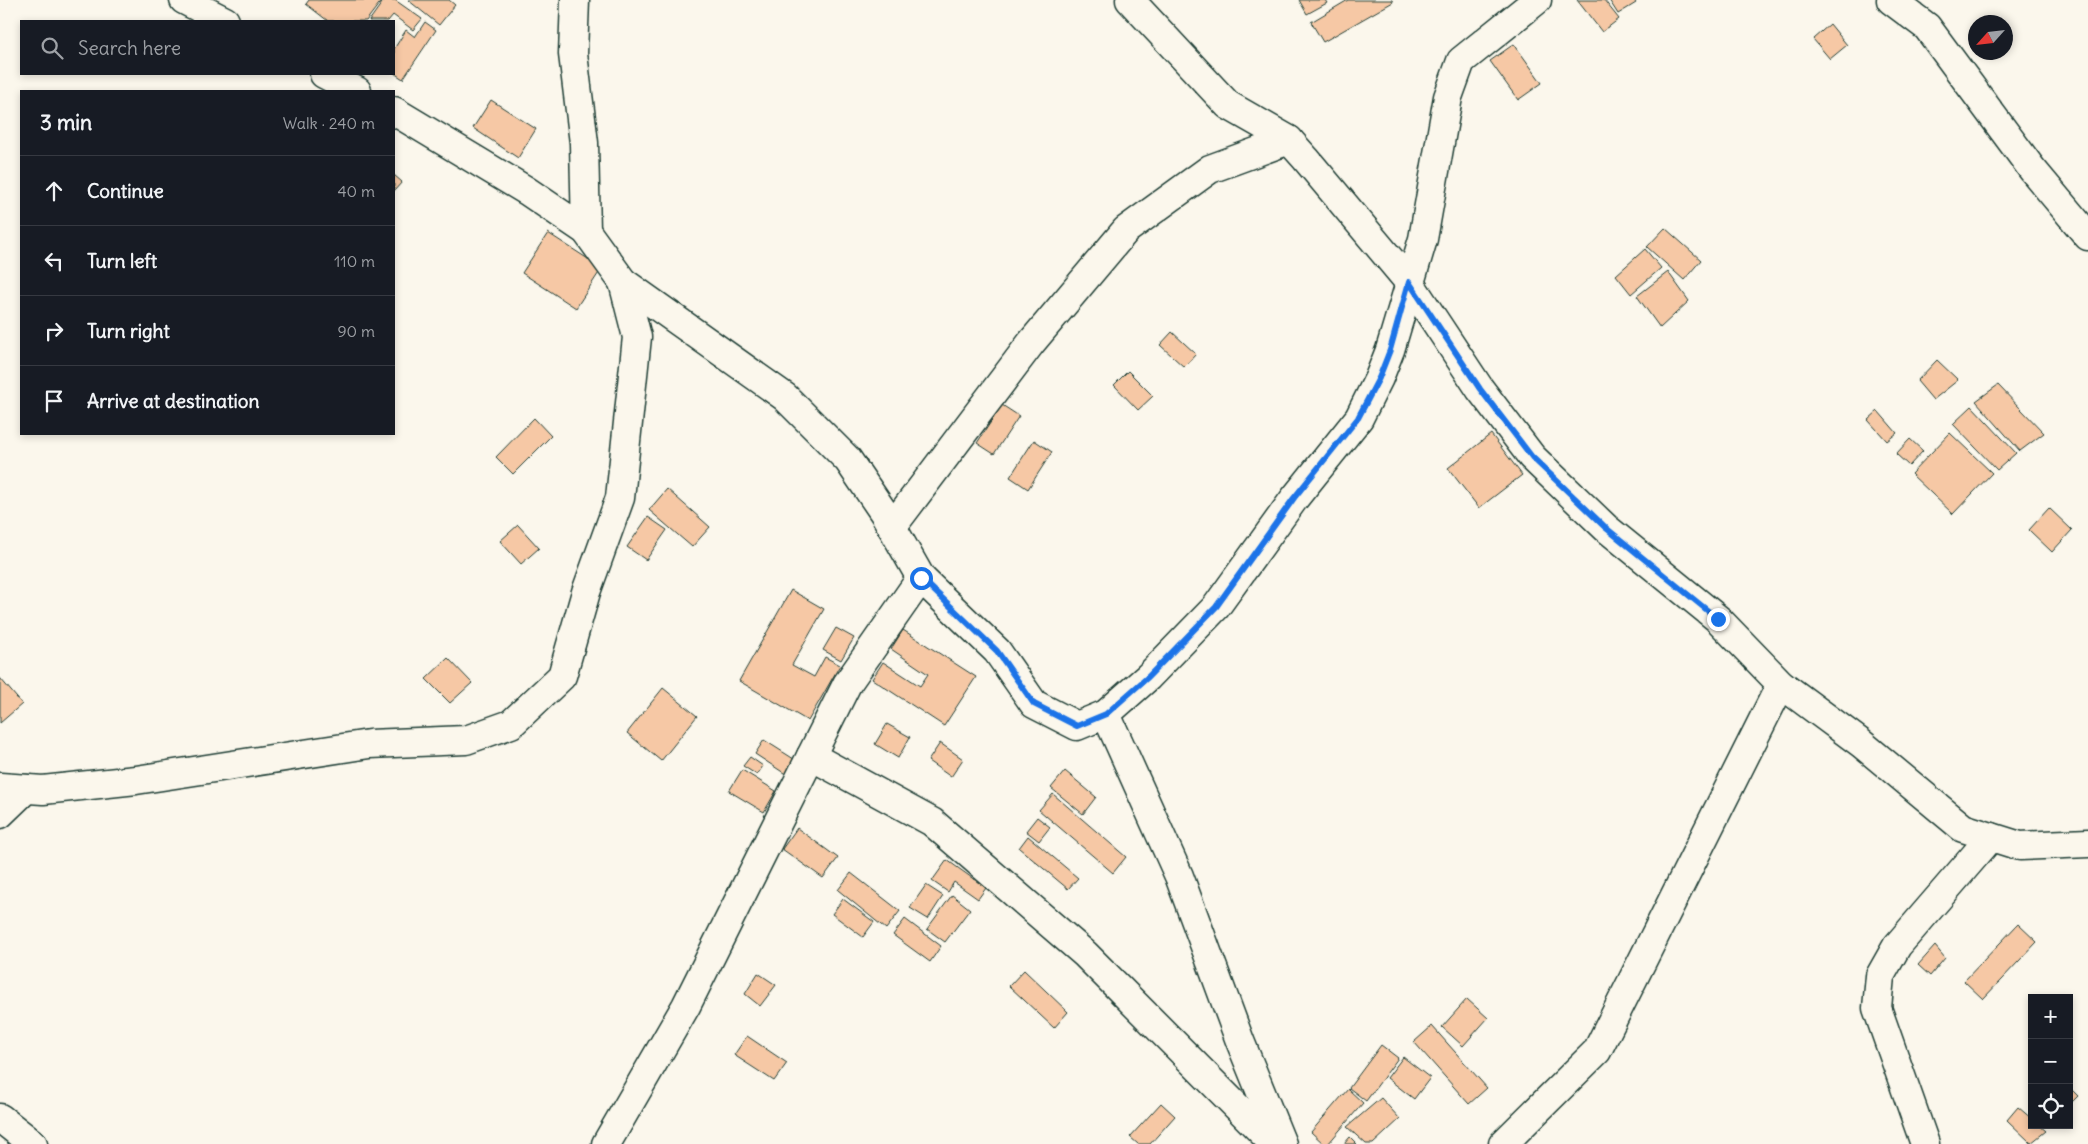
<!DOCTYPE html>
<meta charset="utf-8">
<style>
:root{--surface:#171b24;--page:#242831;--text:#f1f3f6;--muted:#9ea1a6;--line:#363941}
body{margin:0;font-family:Delius,sans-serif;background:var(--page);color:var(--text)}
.controls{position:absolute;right:15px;bottom:15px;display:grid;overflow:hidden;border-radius:0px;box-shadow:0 2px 8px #0003}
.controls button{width:45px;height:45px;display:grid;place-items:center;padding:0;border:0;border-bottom:1px solid var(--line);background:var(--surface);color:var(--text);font:25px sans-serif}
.compass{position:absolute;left:1968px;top:15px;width:45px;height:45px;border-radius:50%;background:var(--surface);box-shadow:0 2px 8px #0003;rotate:243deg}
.stop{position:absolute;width:15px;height:15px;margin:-11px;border:4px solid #1a73e8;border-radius:50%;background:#fff}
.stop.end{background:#1a73e8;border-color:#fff;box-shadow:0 1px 5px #0008}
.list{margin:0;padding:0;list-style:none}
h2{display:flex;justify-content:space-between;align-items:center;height:65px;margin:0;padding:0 20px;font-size:21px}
h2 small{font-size:16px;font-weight:400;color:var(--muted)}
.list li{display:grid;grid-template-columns:32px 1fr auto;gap:15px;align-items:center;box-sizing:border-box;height:70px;padding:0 20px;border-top:1px solid var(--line)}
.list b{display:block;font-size:19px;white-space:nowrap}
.list em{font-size:16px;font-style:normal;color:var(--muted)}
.icon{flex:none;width:28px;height:28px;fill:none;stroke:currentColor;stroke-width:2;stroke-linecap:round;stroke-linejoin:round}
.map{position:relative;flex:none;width:2088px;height:1144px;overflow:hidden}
.search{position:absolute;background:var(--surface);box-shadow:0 2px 8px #0003;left:20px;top:20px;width:375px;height:55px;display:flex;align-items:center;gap:12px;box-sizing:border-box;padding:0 18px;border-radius:0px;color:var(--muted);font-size:19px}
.panel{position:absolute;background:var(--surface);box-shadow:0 2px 8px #0003;left:20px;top:90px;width:375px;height:345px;border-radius:0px}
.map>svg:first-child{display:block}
.building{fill:#f6c8a5;stroke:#1f3d34}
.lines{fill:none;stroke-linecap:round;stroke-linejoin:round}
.minor-casing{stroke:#1f3d34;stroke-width:31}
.minor{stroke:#fbf7ec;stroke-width:28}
.route{stroke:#1a73e8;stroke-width:6}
</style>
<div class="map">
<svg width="2088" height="1144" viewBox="0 0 2088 1144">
<rect width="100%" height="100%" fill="#fbf7ec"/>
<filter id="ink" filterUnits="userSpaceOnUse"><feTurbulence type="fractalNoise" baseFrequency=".02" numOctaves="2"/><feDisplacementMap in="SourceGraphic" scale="10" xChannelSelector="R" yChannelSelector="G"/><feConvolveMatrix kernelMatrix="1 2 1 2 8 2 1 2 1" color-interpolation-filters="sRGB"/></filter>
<g filter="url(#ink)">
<g class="building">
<polygon points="309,0 382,0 366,21 328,21 306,4"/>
<polygon points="384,0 395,0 422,19 413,30 393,15 388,21 369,21"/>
<polygon points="408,0 449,0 455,5 439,25"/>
<polygon points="1299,0 1325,0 1327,3 1307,14"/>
<polygon points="1348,0 1392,0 1393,2 1323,42 1311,22"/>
<polygon points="1577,0 1604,0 1619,19 1602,32"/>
<polygon points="1609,0 1634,0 1636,3 1618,14"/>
<polygon points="425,22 436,30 403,79 394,73 394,49 406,30 415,37"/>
<polygon points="1830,24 1847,45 1830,59 1813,39"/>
<polygon points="1514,44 1542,83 1518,100 1490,61"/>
<polygon points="491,100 536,129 518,158 473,128"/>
<polygon points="394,175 402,182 394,191"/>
<polygon points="1665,228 1701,260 1684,280 1647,247"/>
<polygon points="548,233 602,268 576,308 522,273"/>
<polygon points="1645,249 1661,268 1631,294 1616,275"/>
<polygon points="1668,272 1689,301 1660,328 1637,296"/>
<polygon points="1172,332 1196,354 1184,367 1160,345"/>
<polygon points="1937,360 1958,380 1933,400 1917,381"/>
<polygon points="1128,371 1153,396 1138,410 1114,385"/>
<polygon points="1998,385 2044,433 2020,451 1976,401"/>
<polygon points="1002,405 1019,416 994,454 977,443"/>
<polygon points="1972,406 2016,453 1997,470 1953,424"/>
<polygon points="1878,411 1897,433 1887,441 1868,420"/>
<polygon points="534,418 551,436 513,474 496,457"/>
<polygon points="1950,433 1992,473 1953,514 1911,474"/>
<polygon points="1491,434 1522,475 1479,508 1448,468"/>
<polygon points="1910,439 1923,451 1909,466 1896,454"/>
<polygon points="1034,440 1052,452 1028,489 1010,477"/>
<polygon points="667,489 710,527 692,547 649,510"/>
<polygon points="2049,508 2072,530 2052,552 2029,530"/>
<polygon points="648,517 667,530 646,560 627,547"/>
<polygon points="518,525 539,548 521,564 500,541"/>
<polygon points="791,590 824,609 792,665 814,677 825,657 840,665 808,721 739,681"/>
<polygon points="836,628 854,638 841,660 823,650"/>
<polygon points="903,630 976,677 944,726 872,679 883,662 920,686 928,674 891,649"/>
<polygon points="448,658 472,683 450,703 426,679"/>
<polygon points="0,678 22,704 0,723"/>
<polygon points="663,688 697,716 661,761 627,733"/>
<polygon points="887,724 910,737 898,758 875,744"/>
<polygon points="764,740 797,761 787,775 755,754"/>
<polygon points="940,743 963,759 951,777 928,761"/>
<polygon points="750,757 763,766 757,775 743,766"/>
<polygon points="742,770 776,791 764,812 729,791"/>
<polygon points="1065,771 1096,797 1083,814 1051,788"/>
<polygon points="1053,794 1126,857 1113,873 1039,810"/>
<polygon points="1037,817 1050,827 1039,841 1026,831"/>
<polygon points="797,828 838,858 823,878 782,849"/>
<polygon points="1028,836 1078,878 1068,889 1019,848"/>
<polygon points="947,860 986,888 978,899 954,882 948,892 932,881"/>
<polygon points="851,873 900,911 886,929 838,890"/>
<polygon points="926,885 943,896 928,919 910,908"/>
<polygon points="952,895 970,909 945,942 927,929"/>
<polygon points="843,899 874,922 863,937 832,914"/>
<polygon points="905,919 941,946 930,962 893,935"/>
<polygon points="2018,924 2037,942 1983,999 1964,981"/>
<polygon points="1935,946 1945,958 1930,976 1918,965"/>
<polygon points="1024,970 1068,1012 1054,1028 1009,986"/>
<polygon points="758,973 776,985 760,1006 745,994"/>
<polygon points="1467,999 1488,1018 1463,1046 1442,1027"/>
<polygon points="1432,1026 1487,1088 1469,1104 1414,1042"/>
<polygon points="747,1036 787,1063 774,1081 734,1055"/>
<polygon points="1381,1045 1398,1058 1366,1101 1349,1088"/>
<polygon points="1403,1057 1430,1078 1414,1099 1387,1078"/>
<polygon points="2069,1087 2078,1096 2069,1105"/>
<polygon points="1348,1089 1363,1103 1328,1144 1324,1144 1311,1132"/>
<polygon points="1381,1098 1400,1119 1373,1144 1366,1144 1347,1127"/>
<polygon points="1161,1103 1175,1116 1150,1144 1138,1144 1130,1137"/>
<polygon points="2018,1107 2032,1119 2032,1125 2039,1125 2046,1131 2031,1143 2007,1120"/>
<polygon points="1350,1137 1357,1144 1344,1144"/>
</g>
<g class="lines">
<defs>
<g id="minor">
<polyline points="184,0 225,21"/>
<polyline points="575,0 573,54 584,143 586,231"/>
<polyline points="1130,0 1228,105 1289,140 1306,159 1409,282 1480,389 1532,457 1606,528 1718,619 1781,684 1862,744 1963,828 2020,846 2088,843"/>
<polyline points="1891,0 1927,27 2032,169 2088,236"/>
<polyline points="324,74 357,91"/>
<polyline points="394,111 527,191 586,231 623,282 785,397 848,460 884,513 921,578 997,651 1034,704 1077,726 1106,714 1148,677 1216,607 1294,499 1359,418 1379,378 1390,350 1423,239 1448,97 1461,61 1537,0"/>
<polyline points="892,527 1031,343 1126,230 1210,169 1289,140"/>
<polyline points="1106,714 1179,876 1240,1041 1282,1144"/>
<polyline points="811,756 932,822 1085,954 1274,1144"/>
<polyline points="0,787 43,790 136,780 369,744 466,740 511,724 562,676 586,592 620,498 637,337 623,282"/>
<polyline points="0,814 26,789"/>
<polyline points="0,1118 33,1144"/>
<polyline points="606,1144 686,1006 847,684 921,578"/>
<polyline points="1503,1144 1597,1051 1781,684"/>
<polyline points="1925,1144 1877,1008 1880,976 1897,946 1991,837"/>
</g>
</defs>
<use href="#minor" class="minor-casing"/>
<use href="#minor" class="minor"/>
</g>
</g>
<g class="lines" filter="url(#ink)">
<polyline class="route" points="921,578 997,651 1034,704 1077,726 1106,714 1148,677 1216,607 1294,498 1358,418 1379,378 1390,350 1409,282 1480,389 1532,457 1606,528 1718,619"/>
</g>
</svg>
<div class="controls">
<button>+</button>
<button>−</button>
<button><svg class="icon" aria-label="locate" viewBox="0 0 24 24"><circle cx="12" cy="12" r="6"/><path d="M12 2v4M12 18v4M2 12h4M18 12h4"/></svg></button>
</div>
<svg class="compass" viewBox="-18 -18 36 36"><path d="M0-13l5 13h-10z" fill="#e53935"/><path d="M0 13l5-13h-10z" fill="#9ea1a6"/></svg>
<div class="stop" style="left:921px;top:578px"></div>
<div class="stop end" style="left:1718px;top:619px"></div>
<div class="search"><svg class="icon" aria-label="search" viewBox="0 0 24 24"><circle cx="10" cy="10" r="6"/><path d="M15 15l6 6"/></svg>Search here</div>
<section class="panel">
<h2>3 min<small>Walk · 240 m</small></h2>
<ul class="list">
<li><svg class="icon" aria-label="ahead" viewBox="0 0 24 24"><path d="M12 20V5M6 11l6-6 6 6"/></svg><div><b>Continue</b></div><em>40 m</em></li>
<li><svg class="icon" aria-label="left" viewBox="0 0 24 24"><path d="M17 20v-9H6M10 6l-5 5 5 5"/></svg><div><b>Turn left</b></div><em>110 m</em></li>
<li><svg class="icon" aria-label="right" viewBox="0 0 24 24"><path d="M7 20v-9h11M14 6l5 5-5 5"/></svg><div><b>Turn right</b></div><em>90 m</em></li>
<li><svg class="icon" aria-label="arrive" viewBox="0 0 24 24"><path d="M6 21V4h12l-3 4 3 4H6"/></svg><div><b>Arrive at destination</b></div></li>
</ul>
</section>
</div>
